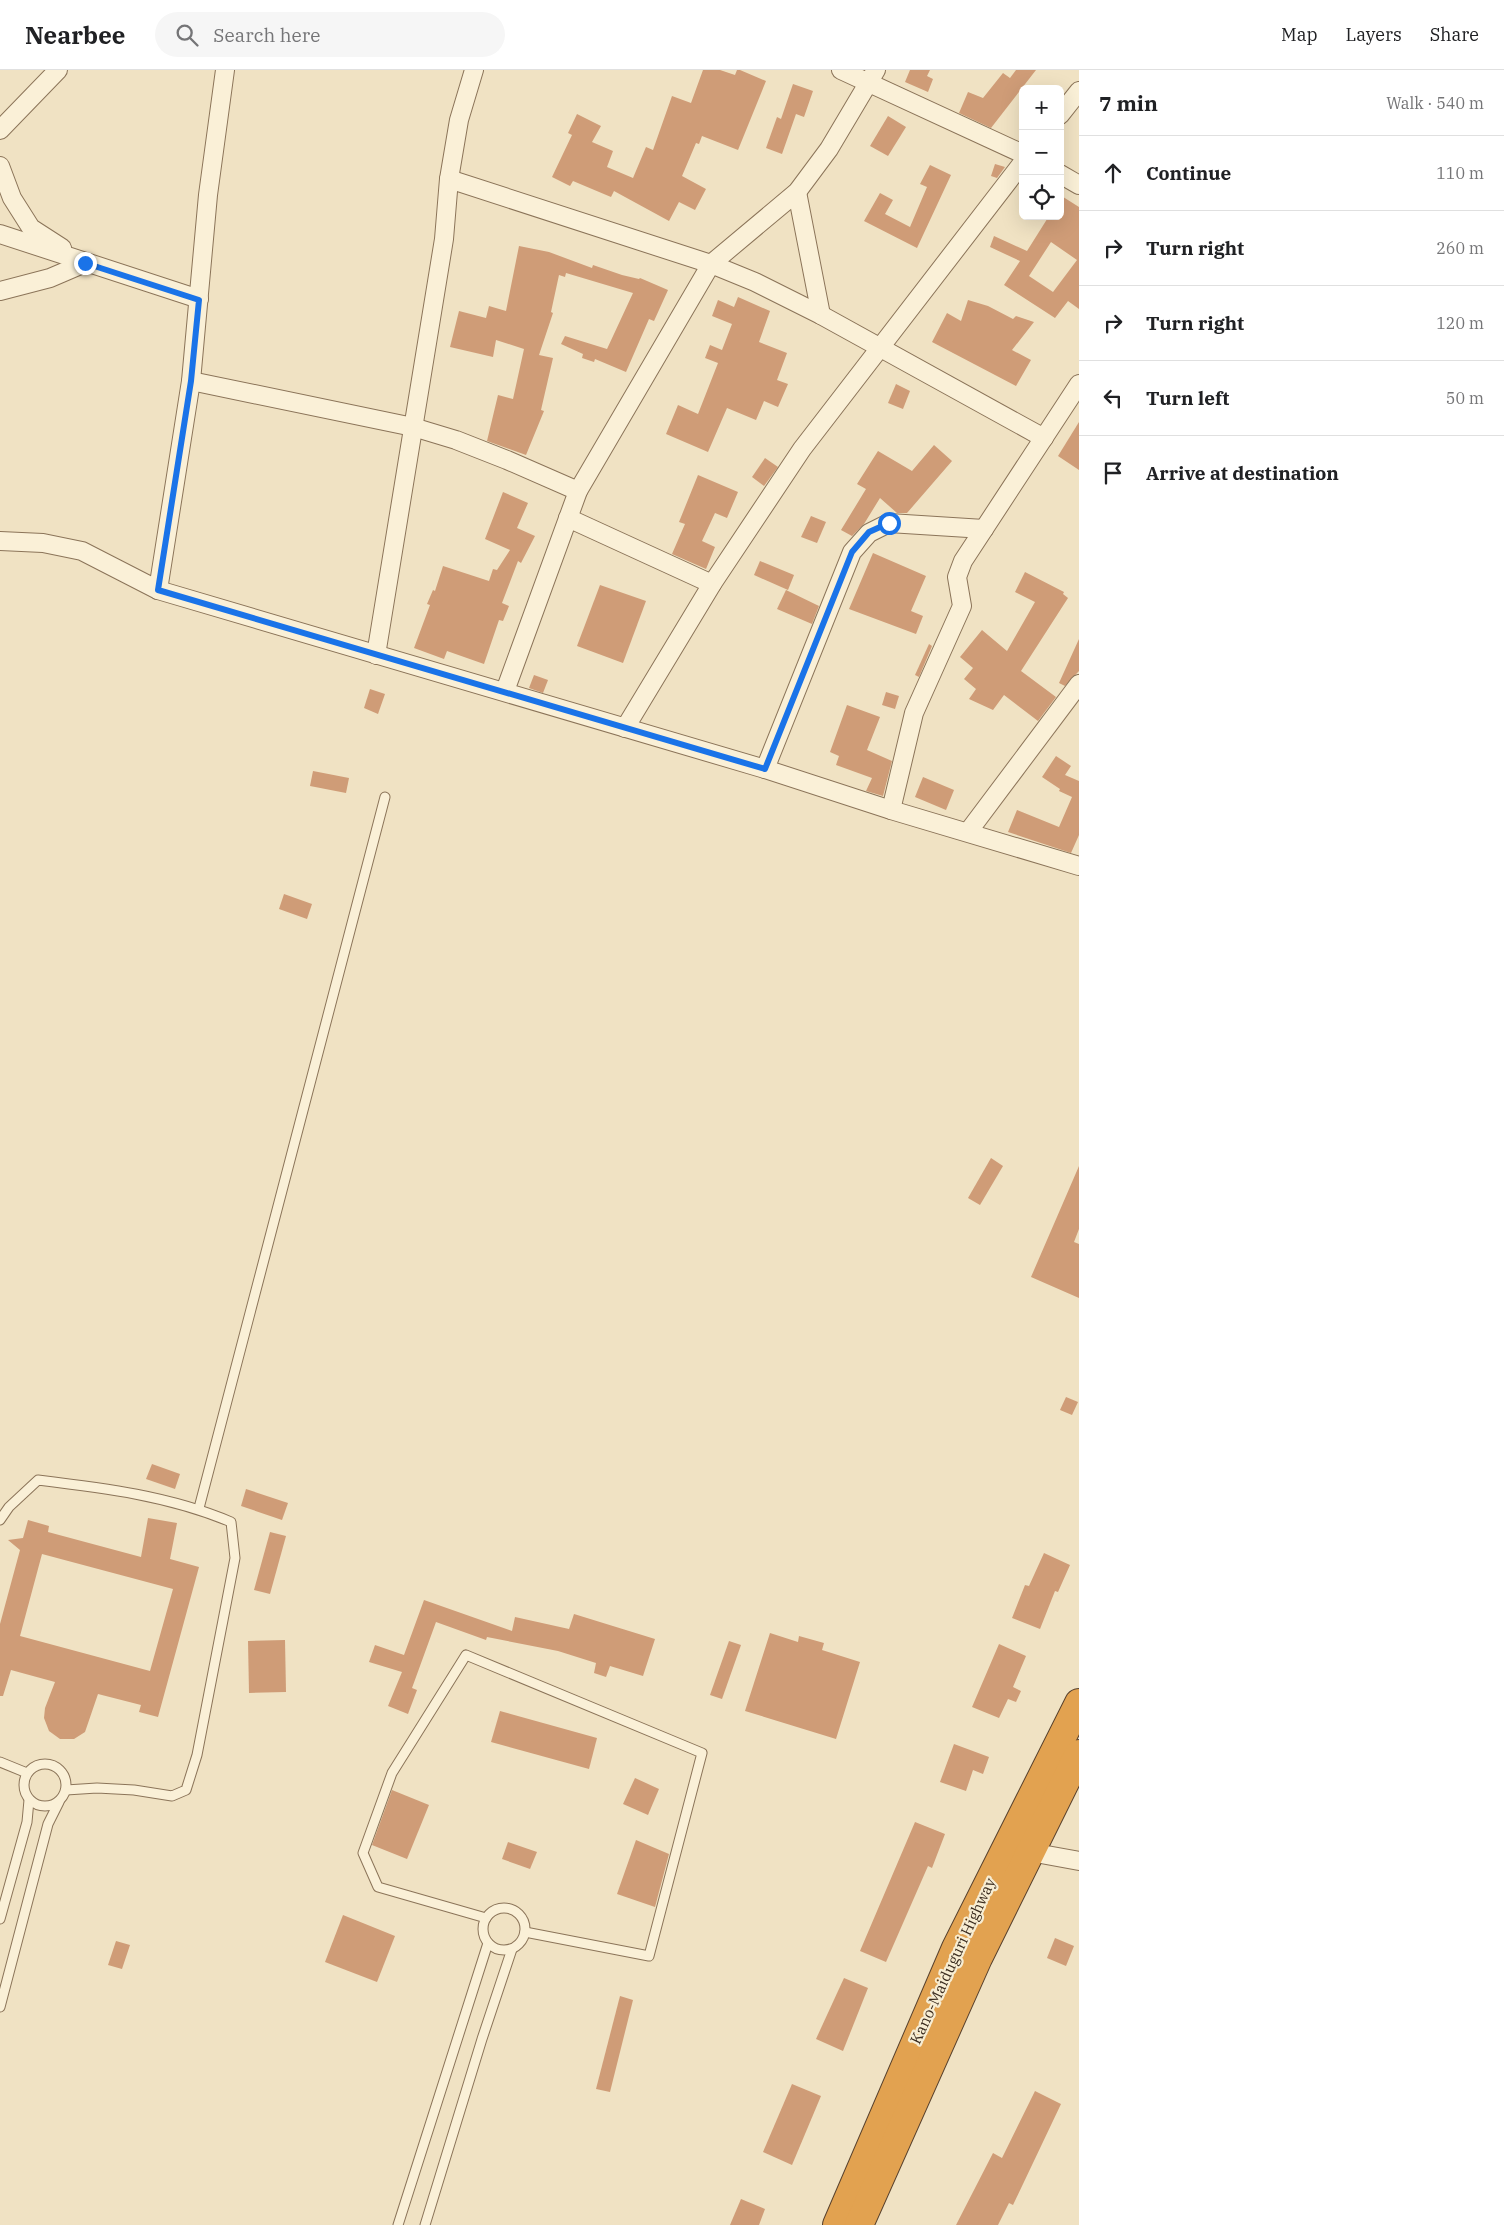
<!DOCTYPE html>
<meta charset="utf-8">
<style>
:root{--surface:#fff;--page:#f6f6f6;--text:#202124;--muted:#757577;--line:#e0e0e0}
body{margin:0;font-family:"IBM Plex Serif",serif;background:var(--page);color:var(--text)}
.controls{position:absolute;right:15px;top:15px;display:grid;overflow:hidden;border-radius:8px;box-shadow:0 5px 20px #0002}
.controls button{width:45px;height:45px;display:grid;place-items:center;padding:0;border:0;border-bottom:1px solid var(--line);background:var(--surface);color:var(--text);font:25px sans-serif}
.stop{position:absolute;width:15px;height:15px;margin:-11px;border:4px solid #1a73e8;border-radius:50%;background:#fff}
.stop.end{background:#1a73e8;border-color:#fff;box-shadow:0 1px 5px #0008}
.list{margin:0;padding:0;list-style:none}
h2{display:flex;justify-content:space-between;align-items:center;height:65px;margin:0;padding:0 20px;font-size:21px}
h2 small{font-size:16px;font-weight:400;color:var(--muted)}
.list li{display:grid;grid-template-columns:32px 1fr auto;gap:15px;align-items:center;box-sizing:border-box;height:75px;padding:0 20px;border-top:1px solid var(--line)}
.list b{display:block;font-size:19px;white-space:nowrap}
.list em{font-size:16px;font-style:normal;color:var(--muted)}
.icon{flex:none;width:28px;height:28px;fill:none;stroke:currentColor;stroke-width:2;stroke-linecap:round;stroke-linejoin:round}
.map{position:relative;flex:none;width:1079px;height:2155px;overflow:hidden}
header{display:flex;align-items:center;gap:30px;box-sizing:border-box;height:70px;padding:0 25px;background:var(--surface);border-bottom:1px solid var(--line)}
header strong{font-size:24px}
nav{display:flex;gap:28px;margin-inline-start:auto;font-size:18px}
.search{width:350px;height:45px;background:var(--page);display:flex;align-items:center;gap:12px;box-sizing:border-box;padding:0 18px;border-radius:28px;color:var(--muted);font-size:19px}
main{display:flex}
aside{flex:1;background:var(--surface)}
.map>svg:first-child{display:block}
.building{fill:#cf9c77;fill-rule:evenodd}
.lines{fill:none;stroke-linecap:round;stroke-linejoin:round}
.lane-casing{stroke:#8b7459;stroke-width:11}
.street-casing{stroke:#8b7459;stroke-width:20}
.highway-casing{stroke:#58412d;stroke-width:30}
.lane{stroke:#faf0d7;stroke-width:9}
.street{stroke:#faf0d7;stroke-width:18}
.highway{stroke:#e2a250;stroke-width:28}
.route{stroke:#1a73e8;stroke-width:6}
.labels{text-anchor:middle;stroke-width:4.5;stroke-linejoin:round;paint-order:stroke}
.street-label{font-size:15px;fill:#3a2b1e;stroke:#f7edd3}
</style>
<header>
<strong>Nearbee</strong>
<div class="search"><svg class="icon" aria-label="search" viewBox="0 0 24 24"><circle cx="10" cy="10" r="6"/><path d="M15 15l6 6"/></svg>Search here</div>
<nav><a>Map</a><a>Layers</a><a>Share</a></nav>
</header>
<main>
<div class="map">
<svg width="1079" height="2155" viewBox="0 0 1079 2155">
<rect width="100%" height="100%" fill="#f0e2c3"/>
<g class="building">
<polygon points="703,0 720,0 735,5 737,0 740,0 766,11 738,80 702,66 699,74 696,73 682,106 706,119 695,140 679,132 669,151 614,121 611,127 573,111 570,116 552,107 572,65 568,63 577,44 601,56 592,72 613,81 607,97 633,108 646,77 653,80 672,26 691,33"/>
<polygon points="910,0 930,0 927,6 933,9 928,22 905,12"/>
<polygon points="1016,0 1036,0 991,58 959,43 968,22 983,28 1003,3 1010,8"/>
<polygon points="793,14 813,21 804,47 796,44 782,84 766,78 777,47 781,49"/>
<polygon points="888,46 906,57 888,86 870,76"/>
<polygon points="995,94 1005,97 997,108 991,106"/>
<polygon points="930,95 951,105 917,178 864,151 880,123 893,130 885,144 910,157 927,117 920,114"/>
<path d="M1060,125L1079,137V239L1068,231L1055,248L1004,215L1020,191L990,177L994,166L1027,181L1049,146H1060ZM1051,172L1077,190L1053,222L1029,206Z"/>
<polygon points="519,176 549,182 592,198 593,195 622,205 639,209 640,208 668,220 654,251 649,249 626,302 595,289 594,292 582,288 583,284 561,274 565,266 607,279 633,223 566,203 565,207 559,205 551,242 553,243 539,285 553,288 541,340 544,341 526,385 487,371 498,325 513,329 524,279 496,270 493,287 450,277 459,241 486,248 489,236 506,241"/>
<polygon points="738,227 770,241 759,272 787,283 777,310 788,314 778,337 764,331 756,350 727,338 708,382 666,364 678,335 698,344 718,293 705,288 710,275 722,280 732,254 712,246 718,230 734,237"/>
<polygon points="968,230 988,236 1013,249 1016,246 1034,252 1012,280 1031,290 1016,316 932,272 947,243 961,251"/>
<polygon points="896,314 910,321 903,339 888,333"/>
<polygon points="1079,352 1079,400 1058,386"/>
<polygon points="934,375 952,391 907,443 897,443 880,428 864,454 852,466 841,460 866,419 857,414 878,381 912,401"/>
<polygon points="765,388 778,397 764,416 752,407"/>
<polygon points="698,405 738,422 727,448 715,443 702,471 715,477 706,499 672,484 685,454 679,452"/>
<polygon points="503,422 528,433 517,458 535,466 521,493 518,491 502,533 509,536 503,551 499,550 484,594 447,581 444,589 414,578 430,535 427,534 433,520 435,521 443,496 489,511 493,499 497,500 510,480 485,469"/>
<polygon points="811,446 826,452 817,473 801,467"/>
<polygon points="873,483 926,506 911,541 923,546 916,564 849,539"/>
<polygon points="760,491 794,505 788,520 754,505"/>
<polygon points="1025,502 1064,522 1063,524 1068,528 1021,601 1056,627 1038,651 1004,625 993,640 969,629 976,619 964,609 973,598 960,587 982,560 1007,581 1035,532 1015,522"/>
<polygon points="600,515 646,531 623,593 577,576"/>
<polygon points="786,520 819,536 812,554 777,539"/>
<polygon points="1079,569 1079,601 1065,616 1059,613"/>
<polygon points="929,574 932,576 919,607 915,605"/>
<polygon points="534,605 548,610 543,623 529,618"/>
<polygon points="370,619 385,624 378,644 364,638"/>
<polygon points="886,622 899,626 895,639 882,635"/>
<polygon points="847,635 880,647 867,680 892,691 883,726 866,721 872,708 836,695 839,686 830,682"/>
<polygon points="1056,686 1071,696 1065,705 1079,711 1079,765 1071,783 1008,762 1017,740 1059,757 1072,727 1059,721 1060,719 1042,707"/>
<polygon points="313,701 349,708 346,723 310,716"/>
<polygon points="923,707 954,720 946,740 915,727"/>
<polygon points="284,824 312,834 307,849 279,839"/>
<polygon points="991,1088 1003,1096 980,1135 968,1128"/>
<polygon points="1079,1096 1079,1159 1074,1172 1079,1174 1079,1228 1031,1207"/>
<polygon points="1066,1327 1078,1332 1072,1345 1060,1340"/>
<polygon points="152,1394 180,1404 175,1419 146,1409"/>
<polygon points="246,1419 288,1433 282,1450 241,1436"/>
<path d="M148,1448L177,1453L170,1489L199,1497L158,1647L139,1642L141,1635L98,1624L85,1662L74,1669H60L49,1661L44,1648L45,1638L55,1612L11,1600L3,1626H0V1554L20,1480L8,1470L23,1468L28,1450L49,1456L48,1462L141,1487ZM42,1484L173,1519L150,1601L20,1566Z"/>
<polygon points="270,1462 286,1466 270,1524 254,1520"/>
<polygon points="1044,1483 1070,1495 1058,1522 1055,1521 1040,1559 1012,1548 1025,1515 1029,1516"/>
<polygon points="424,1530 512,1561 515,1547 569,1559 574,1544 655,1569 643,1606 610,1596 606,1607 594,1603 596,1593 558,1581 487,1567 486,1570 436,1552 412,1618 417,1620 408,1644 388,1636 402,1602 369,1592 375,1575 404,1585"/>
<polygon points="770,1563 798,1572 799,1566 824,1573 822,1580 860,1592 836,1669 745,1641"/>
<polygon points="285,1570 286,1622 249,1623 248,1571"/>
<polygon points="729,1571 741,1575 722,1629 710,1625"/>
<polygon points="999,1574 1026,1586 1013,1617 1021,1621 1016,1632 1008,1629 999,1648 972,1637"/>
<polygon points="500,1641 597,1668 589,1699 491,1672"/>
<polygon points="954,1674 989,1687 983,1704 973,1700 966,1721 940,1712"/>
<polygon points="635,1708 659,1719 648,1745 623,1734"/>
<polygon points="392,1720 429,1735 407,1789 372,1775"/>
<polygon points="915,1752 945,1764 932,1798 928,1796 886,1892 860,1881"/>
<polygon points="636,1770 669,1784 655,1837 617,1824"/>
<polygon points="508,1772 537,1782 530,1799 502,1789"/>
<polygon points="343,1845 395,1866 377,1912 325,1892"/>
<polygon points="1055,1868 1074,1876 1066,1896 1047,1888"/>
<polygon points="116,1871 130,1875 122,1899 108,1895"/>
<polygon points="844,1908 868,1918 843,1981 816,1969"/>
<polygon points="620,1926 633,1930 610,2022 596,2019"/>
<polygon points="792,2014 821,2026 792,2095 763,2082"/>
<polygon points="1035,2021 1061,2034 1013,2135 1009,2133 998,2155 956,2155 993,2083 1002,2088"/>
<polygon points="741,2129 765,2139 759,2155 730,2155"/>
</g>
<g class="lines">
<defs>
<g id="lane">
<polyline points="199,1438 385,727"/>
<path d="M0,1450L9,1437L38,1410C104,1418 170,1426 231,1452L235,1488L197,1685L186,1720L172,1726L134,1720L97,1718L66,1720"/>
<polyline points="0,1692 27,1703"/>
<circle cx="45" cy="1715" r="21"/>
<circle cx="504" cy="1859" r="21"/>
<polyline points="486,1848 378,1817 363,1783 392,1703 466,1585 702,1683 649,1886 525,1862"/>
<polyline points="0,1849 27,1752 29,1730"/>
<polyline points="0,1937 48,1754 59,1732"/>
<polyline points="398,2155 488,1873"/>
<polyline points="425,2155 482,1969 512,1879"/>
</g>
<g id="street">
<polyline points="841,0 1023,84"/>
<polyline points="1060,45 1079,21"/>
<polyline points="0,60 58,0"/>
<polyline points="0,96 12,128 31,158 62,178"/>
<polyline points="1060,104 1079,115"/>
<polyline points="449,109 711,194 755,212 821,245 1044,368"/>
<polyline points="797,122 821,245"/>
<polyline points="0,164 199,229"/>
<polyline points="0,221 50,208 85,193"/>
<polyline points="191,311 413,357 456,370 507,390 578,421"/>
<polyline points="568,448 712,514"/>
<polyline points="0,471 43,473 82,481 158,520 765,699 891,740 1079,796"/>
<polyline points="158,520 191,311 208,125 225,0"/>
<polyline points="376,585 444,169 449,109 459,50 474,0"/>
<polyline points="505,621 578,421 711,194 797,122 829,79 876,0"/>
<polyline points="625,658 712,514 802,379 1023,92"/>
<polyline points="765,699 852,482 869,463 889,453 984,459"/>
<polyline points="891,740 914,643 962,536 957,507 963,491 1079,314"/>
<polyline points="968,762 1079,614"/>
<polyline points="1030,1782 1079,1791"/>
</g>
<g id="highway">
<polyline points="837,2155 956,1878 1079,1633"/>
<polyline points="859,2155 978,1888 1079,1684"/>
</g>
</defs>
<use href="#lane" class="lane-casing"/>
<use href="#street" class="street-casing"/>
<use href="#highway" class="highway-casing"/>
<use href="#lane" class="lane"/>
<use href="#street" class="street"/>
<use href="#highway" class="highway"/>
</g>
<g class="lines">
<polyline class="route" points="85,193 199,230 191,311 158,520 765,699 852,482 869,462 889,453"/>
</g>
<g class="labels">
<g class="street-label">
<text transform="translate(953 1891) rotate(-65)" y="5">Kano-Maiduguri Highway</text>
</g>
</g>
</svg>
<div class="controls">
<button>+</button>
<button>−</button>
<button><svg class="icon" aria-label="locate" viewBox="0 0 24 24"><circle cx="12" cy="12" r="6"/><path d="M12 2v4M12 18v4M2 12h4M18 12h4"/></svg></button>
</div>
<div class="stop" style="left:889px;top:453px"></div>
<div class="stop end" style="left:85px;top:193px"></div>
</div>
<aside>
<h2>7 min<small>Walk · 540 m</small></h2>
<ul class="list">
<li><svg class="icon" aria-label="ahead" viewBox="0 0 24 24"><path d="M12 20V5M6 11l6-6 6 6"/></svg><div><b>Continue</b></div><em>110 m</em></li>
<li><svg class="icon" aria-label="right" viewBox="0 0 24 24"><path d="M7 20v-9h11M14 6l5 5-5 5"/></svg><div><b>Turn right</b></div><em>260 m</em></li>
<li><svg class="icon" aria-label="right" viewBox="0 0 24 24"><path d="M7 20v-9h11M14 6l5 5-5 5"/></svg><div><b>Turn right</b></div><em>120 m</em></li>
<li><svg class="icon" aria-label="left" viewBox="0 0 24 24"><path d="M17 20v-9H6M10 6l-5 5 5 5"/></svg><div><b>Turn left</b></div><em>50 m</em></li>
<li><svg class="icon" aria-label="arrive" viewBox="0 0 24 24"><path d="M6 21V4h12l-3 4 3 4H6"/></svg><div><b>Arrive at destination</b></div></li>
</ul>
</aside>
</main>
